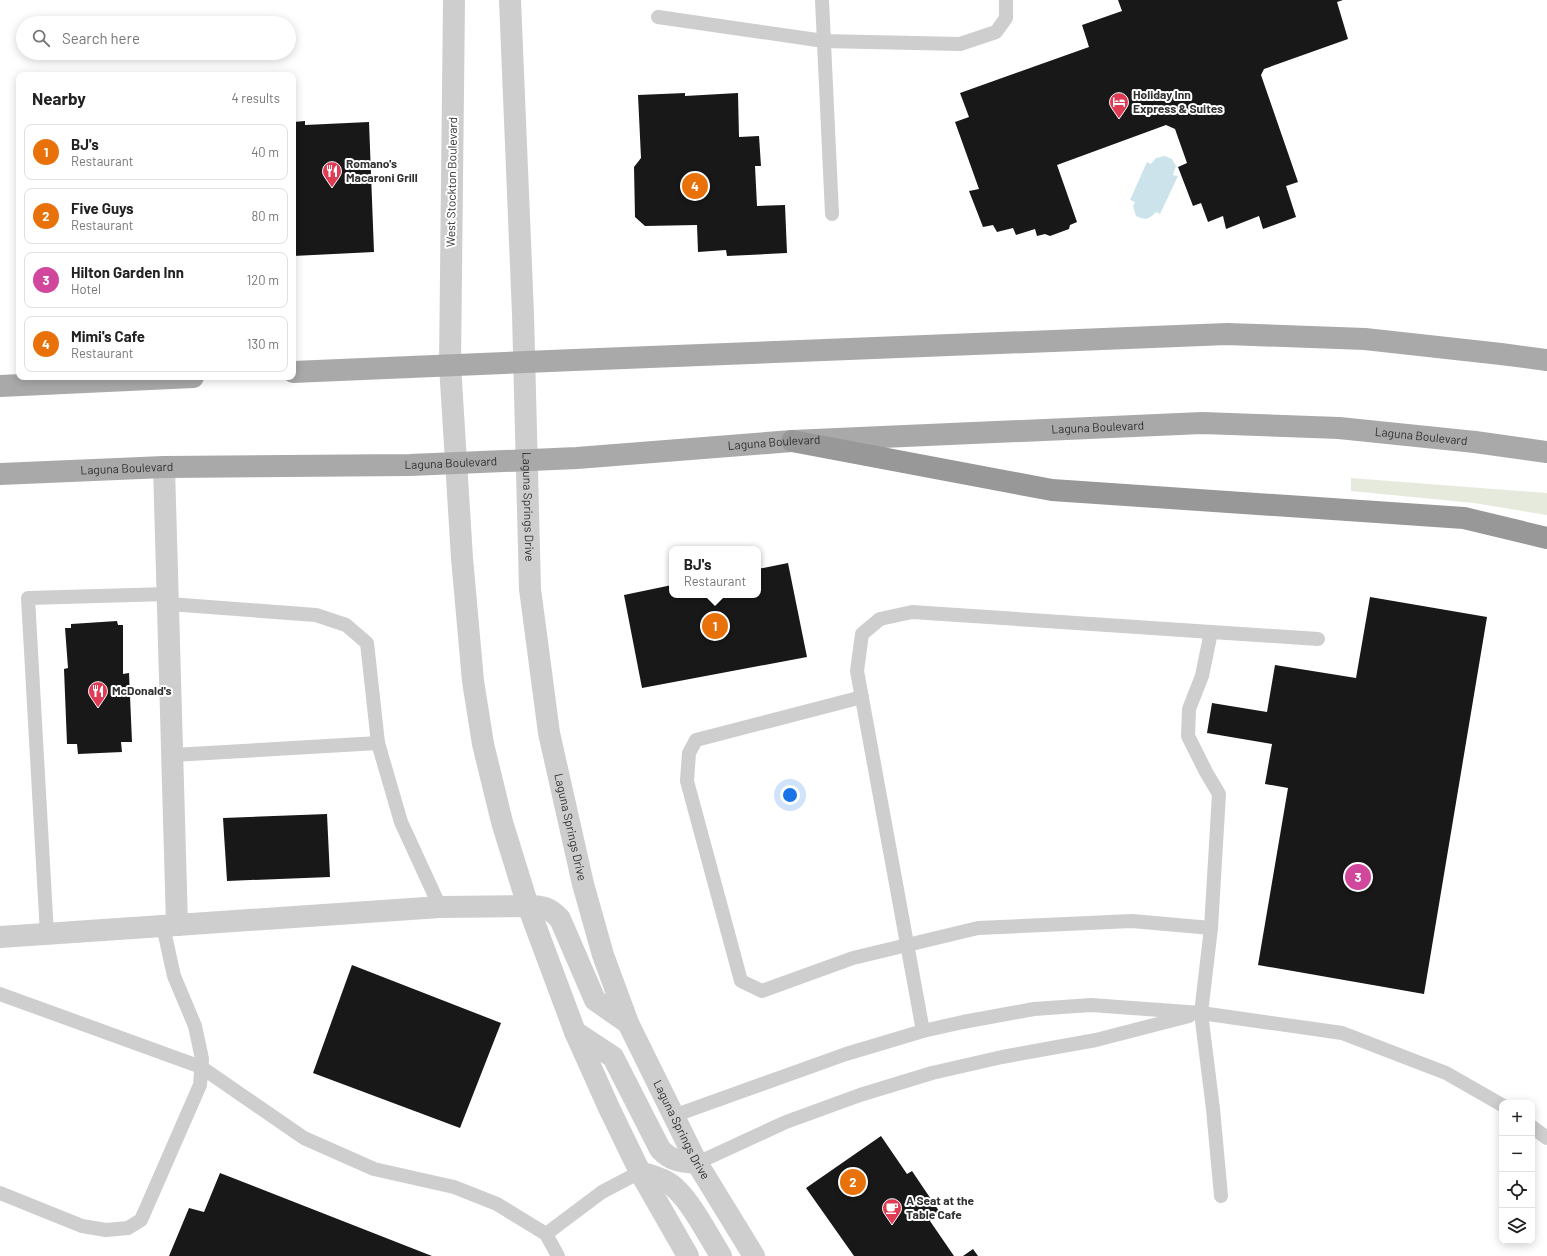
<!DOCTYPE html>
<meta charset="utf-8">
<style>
:root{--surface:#fff;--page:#f2f2f2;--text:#222;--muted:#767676;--line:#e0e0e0;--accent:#7c3aed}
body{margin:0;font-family:Barlow,sans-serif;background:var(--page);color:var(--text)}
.controls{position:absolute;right:12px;bottom:12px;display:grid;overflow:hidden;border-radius:8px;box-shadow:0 2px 10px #0003}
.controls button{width:36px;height:36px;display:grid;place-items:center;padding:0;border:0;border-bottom:1px solid var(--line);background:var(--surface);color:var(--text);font:20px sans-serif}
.you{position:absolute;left:790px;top:795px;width:14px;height:14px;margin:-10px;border:3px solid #fff;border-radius:50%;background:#1a73e8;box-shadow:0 0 0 6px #1a73e833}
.badge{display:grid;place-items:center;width:26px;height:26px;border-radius:50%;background:var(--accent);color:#fff;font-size:13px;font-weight:700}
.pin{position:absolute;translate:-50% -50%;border:2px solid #fff;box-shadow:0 1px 4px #0006}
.popup{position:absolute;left:669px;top:546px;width:92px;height:52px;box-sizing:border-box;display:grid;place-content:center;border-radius:8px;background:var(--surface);filter:drop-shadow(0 1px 3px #0005);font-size:13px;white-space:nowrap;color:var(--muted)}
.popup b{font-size:15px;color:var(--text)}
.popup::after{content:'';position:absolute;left:50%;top:100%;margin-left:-8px;border:8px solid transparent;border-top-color:var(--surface)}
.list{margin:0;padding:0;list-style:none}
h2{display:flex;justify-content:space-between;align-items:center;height:52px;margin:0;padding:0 16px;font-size:17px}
h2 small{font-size:13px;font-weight:400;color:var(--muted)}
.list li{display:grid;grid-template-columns:26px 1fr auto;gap:12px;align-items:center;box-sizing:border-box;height:56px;margin:0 8px 8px;padding:0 8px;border:1px solid var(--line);border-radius:8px}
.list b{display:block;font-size:15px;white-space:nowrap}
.list p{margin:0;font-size:13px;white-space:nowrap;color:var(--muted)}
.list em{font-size:13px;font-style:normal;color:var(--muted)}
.icon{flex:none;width:22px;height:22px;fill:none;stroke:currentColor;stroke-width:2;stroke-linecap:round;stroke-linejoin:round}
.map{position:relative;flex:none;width:1547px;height:1256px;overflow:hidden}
.search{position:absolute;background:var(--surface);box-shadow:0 2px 10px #0003;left:16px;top:16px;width:280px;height:44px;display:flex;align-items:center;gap:10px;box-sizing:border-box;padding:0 14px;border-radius:22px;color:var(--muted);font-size:15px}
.panel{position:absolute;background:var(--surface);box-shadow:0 2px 10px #0003;left:16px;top:72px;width:280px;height:308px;border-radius:8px}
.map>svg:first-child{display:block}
.green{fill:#e5eadd}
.water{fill:#cde3ec}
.building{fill:#181818}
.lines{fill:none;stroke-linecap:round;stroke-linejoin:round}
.service{stroke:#cecece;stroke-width:14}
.minor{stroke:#cecece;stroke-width:22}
.tertiary{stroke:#cecece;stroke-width:22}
.primary{stroke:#a9a9a9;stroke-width:22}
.motorway{stroke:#989898;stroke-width:22}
.labels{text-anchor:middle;stroke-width:4;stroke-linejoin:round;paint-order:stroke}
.poi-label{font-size:12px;font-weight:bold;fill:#313131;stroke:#fff;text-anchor:start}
.street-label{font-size:12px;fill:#313131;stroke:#fff}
</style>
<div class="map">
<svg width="1547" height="1256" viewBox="0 0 1547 1256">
<rect width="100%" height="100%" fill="#fff"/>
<polygon class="green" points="1351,478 1547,493 1547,515 1474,503 1351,491"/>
<path class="water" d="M1165,156L1172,159L1176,166L1173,175L1178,176L1160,214L1156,212C1149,219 1146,221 1136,216L1133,206L1135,202L1130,200L1147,162L1151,164L1156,158Z"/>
<g class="building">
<polygon points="1118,0 1343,0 1337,2 1348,39 1264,69 1261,75 1298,182 1286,186 1296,217 1263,229 1259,216 1226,229 1223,216 1208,222 1201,203 1193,206 1178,167 1187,163 1175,129 1166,125 1057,165 1077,222 1070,225 1069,229 1050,236 1045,234 1037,236 1035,229 1016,235 1013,228 997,232 993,225 983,227 969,191 979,189 955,122 969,117 960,93 1089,47 1082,25 1122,11"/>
<polygon points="685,93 685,96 738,93 739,137 759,136 761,166 755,166 757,206 785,205 787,253 727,256 726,250 698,252 697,225 645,226 635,217 634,167 641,158 638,95"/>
<polygon points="305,121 305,125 369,122 374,252 293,256 293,122"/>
<polygon points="788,563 807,657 642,688 624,595 672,585 672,595 758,595 758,569"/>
<polygon points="1370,597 1487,617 1424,994 1258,965 1288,788 1265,784 1272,744 1207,733 1212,703 1267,712 1275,665 1356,678"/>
<polygon points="117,621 118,625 123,625 123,674 129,673 132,742 121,742 122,752 78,754 77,744 67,744 64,669 68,668 65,628 71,628 71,624"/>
<polygon points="327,814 330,877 227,881 223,818"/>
<polygon points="352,965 501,1023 460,1128 313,1073"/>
<polygon points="881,1136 907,1174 912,1171 941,1214 930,1221 954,1256 854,1256 806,1188"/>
<polygon points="220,1173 432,1256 169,1256 189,1208 204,1212"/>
<polygon points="973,1249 978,1256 963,1256"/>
</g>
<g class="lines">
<g class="service">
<polyline points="822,0 832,214"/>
<polyline points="658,17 824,41 960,44 996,32 1006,18 1006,0"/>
<polyline points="169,604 316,615 346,625 367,643 378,743 401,822 440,907"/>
<polyline points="1211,632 1202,676 1189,709 1188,736 1206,772 1219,794 1211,928 1201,1013 1213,1109 1221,1196"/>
<polyline points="862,697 696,740 689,753 687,781 741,981 762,991 853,958 978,928 1132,921 1211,928"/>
<polyline points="173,755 378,743"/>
<polyline points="47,934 28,598 168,594"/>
<polyline points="0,994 201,1067 304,1138 374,1169 454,1187 497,1204 546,1234 558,1256"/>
<polyline points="923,1031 857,671 862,634 880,619 912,612 1318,639"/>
<polyline points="673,1116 846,1054 923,1031 963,1022 1034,1009 1091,1005 1201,1013 1342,1033 1446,1073 1502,1105"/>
<polyline points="1532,1127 1547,1138"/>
<polyline points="697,1163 786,1122 860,1095 932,1073 1002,1057 1096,1040 1189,1016"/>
<polyline points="0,1193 82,1226 106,1230 128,1228 141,1220 200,1085 202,1059 195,1026 174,976 163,926"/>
<polyline points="546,1234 602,1192 640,1172"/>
</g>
<g class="minor">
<polyline points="164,467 177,925 440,907 528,906"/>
<polyline points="0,937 177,925"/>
</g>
<g class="tertiary">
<polyline points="454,0 450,365 462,558 473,681 483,744 502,822 528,906 575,1032 609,1108 640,1172 688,1256"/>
<path id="s1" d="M510,0L523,314L530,589L549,733L583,884L603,955L628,1023L697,1163L754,1256"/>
<path d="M528,906C543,906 550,908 560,919L595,1000L628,1023"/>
<path d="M575,1032L613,1057L660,1149C671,1161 681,1162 697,1163"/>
<path d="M640,1172C652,1176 665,1179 674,1187C692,1203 708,1235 721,1256"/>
</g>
<g class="primary">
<polyline points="293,372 574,360 1227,334 1365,339 1501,354 1547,360"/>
<polyline points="0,386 193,377"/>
<path id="s2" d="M0,474L164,467L410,465L577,458L792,441L1202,423L1339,428L1475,442L1547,452"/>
</g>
<polyline class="motorway" points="792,441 1052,490 1464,518 1547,538"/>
</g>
<defs>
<symbol id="hotel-pin" viewBox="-11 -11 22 30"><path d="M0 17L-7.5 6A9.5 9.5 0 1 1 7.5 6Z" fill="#e03b55" stroke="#fff"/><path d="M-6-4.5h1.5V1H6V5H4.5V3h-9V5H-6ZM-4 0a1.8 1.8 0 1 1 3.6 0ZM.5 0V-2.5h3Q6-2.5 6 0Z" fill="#fff"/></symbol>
<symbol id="restaurant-pin" viewBox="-11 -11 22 30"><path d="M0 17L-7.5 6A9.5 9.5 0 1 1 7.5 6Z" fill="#e03b55" stroke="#fff"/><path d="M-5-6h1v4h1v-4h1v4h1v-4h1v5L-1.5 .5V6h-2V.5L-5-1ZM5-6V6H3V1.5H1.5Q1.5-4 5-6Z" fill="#fff"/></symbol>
<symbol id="cafe-pin" viewBox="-11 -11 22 30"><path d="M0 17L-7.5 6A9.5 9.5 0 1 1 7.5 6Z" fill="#e03b55" stroke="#fff"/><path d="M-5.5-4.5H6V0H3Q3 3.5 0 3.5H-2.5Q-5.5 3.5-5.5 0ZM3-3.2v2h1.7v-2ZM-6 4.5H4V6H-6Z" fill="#fff"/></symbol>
</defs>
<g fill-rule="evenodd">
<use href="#hotel-pin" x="1108" y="91" width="22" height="30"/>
<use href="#restaurant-pin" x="321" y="160" width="22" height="30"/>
<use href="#restaurant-pin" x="87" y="680" width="22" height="30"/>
<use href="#cafe-pin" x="881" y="1197" width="22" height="30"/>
</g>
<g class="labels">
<g class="poi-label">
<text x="1133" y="99">Holiday Inn<tspan x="1133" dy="14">Express &amp; Suites</tspan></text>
<text x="346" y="168">Romano's<tspan x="346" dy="14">Macaroni Grill</tspan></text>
<text x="112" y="695">McDonald's</text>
<text x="906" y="1205">A Seat at the<tspan x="906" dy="14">Table Cafe</tspan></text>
</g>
<g class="street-label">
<text transform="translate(452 182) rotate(-89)" y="4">West Stockton Boulevard</text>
<text dy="4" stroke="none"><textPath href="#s2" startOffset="1099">Laguna Boulevard</textPath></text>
<text dy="4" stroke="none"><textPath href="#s2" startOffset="1423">Laguna Boulevard</textPath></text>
<text dy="4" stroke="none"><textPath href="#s2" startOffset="775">Laguna Boulevard</textPath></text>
<text dy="4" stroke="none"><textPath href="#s2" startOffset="451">Laguna Boulevard</textPath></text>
<text dy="4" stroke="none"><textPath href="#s2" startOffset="127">Laguna Boulevard</textPath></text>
<text dy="4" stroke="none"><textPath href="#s1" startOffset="507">Laguna Springs Drive</textPath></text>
<text dy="4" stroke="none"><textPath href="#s1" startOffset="831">Laguna Springs Drive</textPath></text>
<text dy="4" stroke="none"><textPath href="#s1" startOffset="1155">Laguna Springs Drive</textPath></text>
</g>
</g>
</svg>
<div class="controls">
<button>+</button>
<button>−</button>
<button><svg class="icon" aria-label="locate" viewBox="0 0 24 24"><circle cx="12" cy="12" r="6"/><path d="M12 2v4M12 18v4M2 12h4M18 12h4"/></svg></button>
<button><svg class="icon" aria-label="layers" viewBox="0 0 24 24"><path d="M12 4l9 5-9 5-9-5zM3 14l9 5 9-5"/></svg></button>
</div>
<div class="you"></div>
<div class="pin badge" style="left:715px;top:626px;background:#e8710a">1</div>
<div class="popup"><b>BJ's</b>Restaurant</div>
<div class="pin badge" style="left:853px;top:1182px;background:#e8710a">2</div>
<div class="pin badge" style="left:1358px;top:877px;background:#d1479c">3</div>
<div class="pin badge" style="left:695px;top:186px;background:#e8710a">4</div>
<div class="search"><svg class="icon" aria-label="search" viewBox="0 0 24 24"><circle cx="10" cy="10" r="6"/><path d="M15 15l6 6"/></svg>Search here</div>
<section class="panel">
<h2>Nearby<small>4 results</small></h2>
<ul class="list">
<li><span class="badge" style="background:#e8710a">1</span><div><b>BJ's</b><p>Restaurant</p></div><em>40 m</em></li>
<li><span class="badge" style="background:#e8710a">2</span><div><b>Five Guys</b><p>Restaurant</p></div><em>80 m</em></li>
<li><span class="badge" style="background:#d1479c">3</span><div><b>Hilton Garden Inn</b><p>Hotel</p></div><em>120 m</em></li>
<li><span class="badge" style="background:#e8710a">4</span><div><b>Mimi's Cafe</b><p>Restaurant</p></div><em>130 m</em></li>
</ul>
</section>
</div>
